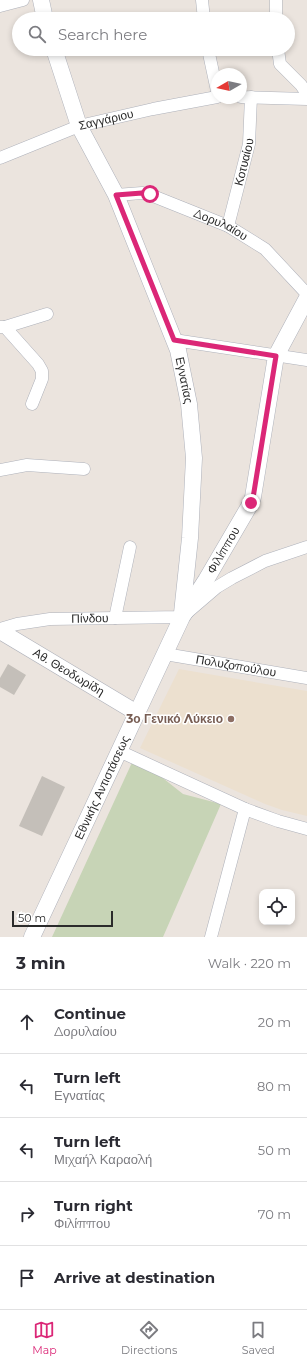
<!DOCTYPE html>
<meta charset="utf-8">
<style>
:root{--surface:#fff;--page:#f7f7f7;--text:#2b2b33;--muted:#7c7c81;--line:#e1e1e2;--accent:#db2777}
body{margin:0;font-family:Montserrat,sans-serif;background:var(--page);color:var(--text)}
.controls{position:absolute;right:12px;bottom:12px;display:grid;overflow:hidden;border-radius:8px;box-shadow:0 2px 6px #0003}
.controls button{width:36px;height:36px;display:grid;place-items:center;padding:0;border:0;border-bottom:1px solid var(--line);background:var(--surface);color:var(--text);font:20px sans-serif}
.compass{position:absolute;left:211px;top:68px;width:36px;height:36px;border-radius:50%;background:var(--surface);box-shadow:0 2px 6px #0003;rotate:261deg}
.scale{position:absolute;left:12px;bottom:10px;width:101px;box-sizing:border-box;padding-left:4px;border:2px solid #2b2b2b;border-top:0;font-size:11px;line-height:14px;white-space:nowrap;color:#2b2b2b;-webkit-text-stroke:3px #fff;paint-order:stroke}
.stop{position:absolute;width:12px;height:12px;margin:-9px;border:3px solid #db2777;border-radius:50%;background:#fff}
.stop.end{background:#db2777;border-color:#fff;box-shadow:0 1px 4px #0008}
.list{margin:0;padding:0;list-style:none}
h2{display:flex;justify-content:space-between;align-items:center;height:52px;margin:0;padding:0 16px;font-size:17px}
h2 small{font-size:13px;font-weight:400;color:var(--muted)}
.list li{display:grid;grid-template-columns:26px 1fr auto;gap:12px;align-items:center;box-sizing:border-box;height:64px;padding:0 16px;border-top:1px solid var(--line)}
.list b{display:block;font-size:15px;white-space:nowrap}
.list p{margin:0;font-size:13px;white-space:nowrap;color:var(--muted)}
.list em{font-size:13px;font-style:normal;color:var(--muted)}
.icon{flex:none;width:22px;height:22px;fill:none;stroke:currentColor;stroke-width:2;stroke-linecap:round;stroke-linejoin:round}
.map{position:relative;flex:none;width:307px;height:937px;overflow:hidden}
.search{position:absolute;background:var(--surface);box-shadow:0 2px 6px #0003;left:12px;right:12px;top:12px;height:44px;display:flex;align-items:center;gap:10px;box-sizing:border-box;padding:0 14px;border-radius:22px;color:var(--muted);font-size:15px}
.sheet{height:372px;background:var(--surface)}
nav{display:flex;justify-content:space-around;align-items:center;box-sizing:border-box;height:56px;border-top:1px solid var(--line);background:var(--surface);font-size:11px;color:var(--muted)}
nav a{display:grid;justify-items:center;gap:2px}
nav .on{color:var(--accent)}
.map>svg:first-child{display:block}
.education{fill:#ece0cf}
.cemetery{fill:#c7d4b6}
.building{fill:#c4bfb9}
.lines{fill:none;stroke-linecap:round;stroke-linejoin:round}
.street-casing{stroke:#aeb1ba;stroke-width:13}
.secondary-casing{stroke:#aeb1ba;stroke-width:17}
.street{stroke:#fff;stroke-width:12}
.secondary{stroke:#fff;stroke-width:16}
.route{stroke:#db2777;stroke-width:5}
.education-dot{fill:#8d6e63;stroke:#fff;stroke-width:1.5}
.labels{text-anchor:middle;stroke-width:3;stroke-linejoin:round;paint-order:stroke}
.street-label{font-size:12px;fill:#2b2b2b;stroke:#fff}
.education-label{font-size:12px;font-weight:bold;fill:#785e54;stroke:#fff;text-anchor:end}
</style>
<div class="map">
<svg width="307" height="937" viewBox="0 0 307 937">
<rect width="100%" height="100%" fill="#ebe4de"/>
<polygon class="education" points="179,669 307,691 307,816 282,810 265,804 140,748"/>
<polygon class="cemetery" points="135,756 183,794 221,804 163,937 52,937"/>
<g class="building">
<polygon points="8,664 26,675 14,695 0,687 0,678"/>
<polygon points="42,776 65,787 42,836 19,826"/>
</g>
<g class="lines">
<defs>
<g id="street">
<polyline points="202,0 204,19"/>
<polyline points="276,0 276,19"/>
<polyline points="0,6 23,0"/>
<polyline points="208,49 217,91"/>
<polyline points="278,49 280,64 301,85 307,94"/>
<polyline points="241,97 307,99"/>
<path id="s1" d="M0,158L79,126L153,109L217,97"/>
<path id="s2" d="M116,195L142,193L148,194L228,226L265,249L307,294"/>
<path id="s3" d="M228,226L249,144L251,97"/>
<polyline points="0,327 5,327 38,364 42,371 42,379 32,404"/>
<polyline points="5,327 47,314"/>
<polyline points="174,340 307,360"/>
<polyline points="0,470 27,465 84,469"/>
<polyline points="115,618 130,547"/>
<path id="s4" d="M0,629L17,624L50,619L182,617L217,587L232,578L265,561L307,547"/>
<path id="s5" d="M165,654L307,678"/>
<polyline points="119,751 245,809 278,821 307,829"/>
<polyline points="211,937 245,809"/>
</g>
<g id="secondary">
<polyline points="41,0 45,19"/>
<path id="s6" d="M54,49L79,126L116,195L178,350L189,404L194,458L190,538L182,613"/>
<path id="s7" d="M0,631L137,713"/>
<path id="s8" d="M32,937L182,617L206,580L251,503L253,497L276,356L307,298"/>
</g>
</defs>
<use href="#street" class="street-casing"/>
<use href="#secondary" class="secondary-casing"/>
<use href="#street" class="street"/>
<use href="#secondary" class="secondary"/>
</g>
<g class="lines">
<polyline class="route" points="150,194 142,193 116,195 174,340 276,356 253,498 251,503"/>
</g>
<circle class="education-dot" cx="231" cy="719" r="4"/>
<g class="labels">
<g class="street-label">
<text dy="4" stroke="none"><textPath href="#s1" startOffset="113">Σαγγάριου</textPath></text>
<text dy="4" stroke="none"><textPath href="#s3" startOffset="66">Κοτυαίου</textPath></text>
<text dy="4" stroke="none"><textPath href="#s2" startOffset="111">Δορυλαίου</textPath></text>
<text dy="4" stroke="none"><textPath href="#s6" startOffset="357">Εγνατίας</textPath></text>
<text dy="4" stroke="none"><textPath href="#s8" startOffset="432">Φιλίππου</textPath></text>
<text dy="4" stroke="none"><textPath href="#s4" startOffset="91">Πίνδου</textPath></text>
<text dy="4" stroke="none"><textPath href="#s5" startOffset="72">Πολυζοπούλου</textPath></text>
<text dy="4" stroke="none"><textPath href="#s7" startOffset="80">Αθ. Θεοδωρίδη</textPath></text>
<text dy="4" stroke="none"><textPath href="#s8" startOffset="165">Εθνικής Αντιστάσεως</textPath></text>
</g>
<g class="education-label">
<text x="223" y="723">3ο Γενικό Λύκειο</text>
</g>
</g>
</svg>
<div class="controls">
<button><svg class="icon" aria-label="locate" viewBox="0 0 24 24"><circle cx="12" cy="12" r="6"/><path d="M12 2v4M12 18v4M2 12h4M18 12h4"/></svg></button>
</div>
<svg class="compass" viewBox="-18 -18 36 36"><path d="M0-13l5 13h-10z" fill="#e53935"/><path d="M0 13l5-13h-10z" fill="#7c7c81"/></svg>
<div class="scale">50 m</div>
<div class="stop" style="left:150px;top:194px"></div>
<div class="stop end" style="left:251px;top:503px"></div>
<div class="search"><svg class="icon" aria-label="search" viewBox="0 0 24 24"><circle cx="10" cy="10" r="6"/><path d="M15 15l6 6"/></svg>Search here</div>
</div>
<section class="sheet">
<h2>3 min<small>Walk · 220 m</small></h2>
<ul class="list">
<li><svg class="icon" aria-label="ahead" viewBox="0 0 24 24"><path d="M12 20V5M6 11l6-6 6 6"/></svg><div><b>Continue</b><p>Δορυλαίου</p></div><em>20 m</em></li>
<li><svg class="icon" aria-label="left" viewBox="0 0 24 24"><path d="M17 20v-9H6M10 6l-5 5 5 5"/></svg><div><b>Turn left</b><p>Εγνατίας</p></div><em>80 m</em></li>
<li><svg class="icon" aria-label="left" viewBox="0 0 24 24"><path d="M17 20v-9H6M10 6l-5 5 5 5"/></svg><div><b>Turn left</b><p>Μιχαήλ Καραολή</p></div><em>50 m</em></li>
<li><svg class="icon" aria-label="right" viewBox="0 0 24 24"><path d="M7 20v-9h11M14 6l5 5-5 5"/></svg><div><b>Turn right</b><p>Φιλίππου</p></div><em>70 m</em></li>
<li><svg class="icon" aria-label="arrive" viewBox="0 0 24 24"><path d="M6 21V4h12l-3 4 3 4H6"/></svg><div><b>Arrive at destination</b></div></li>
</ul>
</section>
<nav>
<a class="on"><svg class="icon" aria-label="map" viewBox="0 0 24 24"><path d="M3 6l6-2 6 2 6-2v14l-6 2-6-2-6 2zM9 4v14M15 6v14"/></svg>Map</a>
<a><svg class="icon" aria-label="directions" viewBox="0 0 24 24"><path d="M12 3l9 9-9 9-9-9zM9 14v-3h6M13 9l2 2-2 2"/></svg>Directions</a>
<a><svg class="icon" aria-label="saved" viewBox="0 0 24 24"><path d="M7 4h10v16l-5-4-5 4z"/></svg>Saved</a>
</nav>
